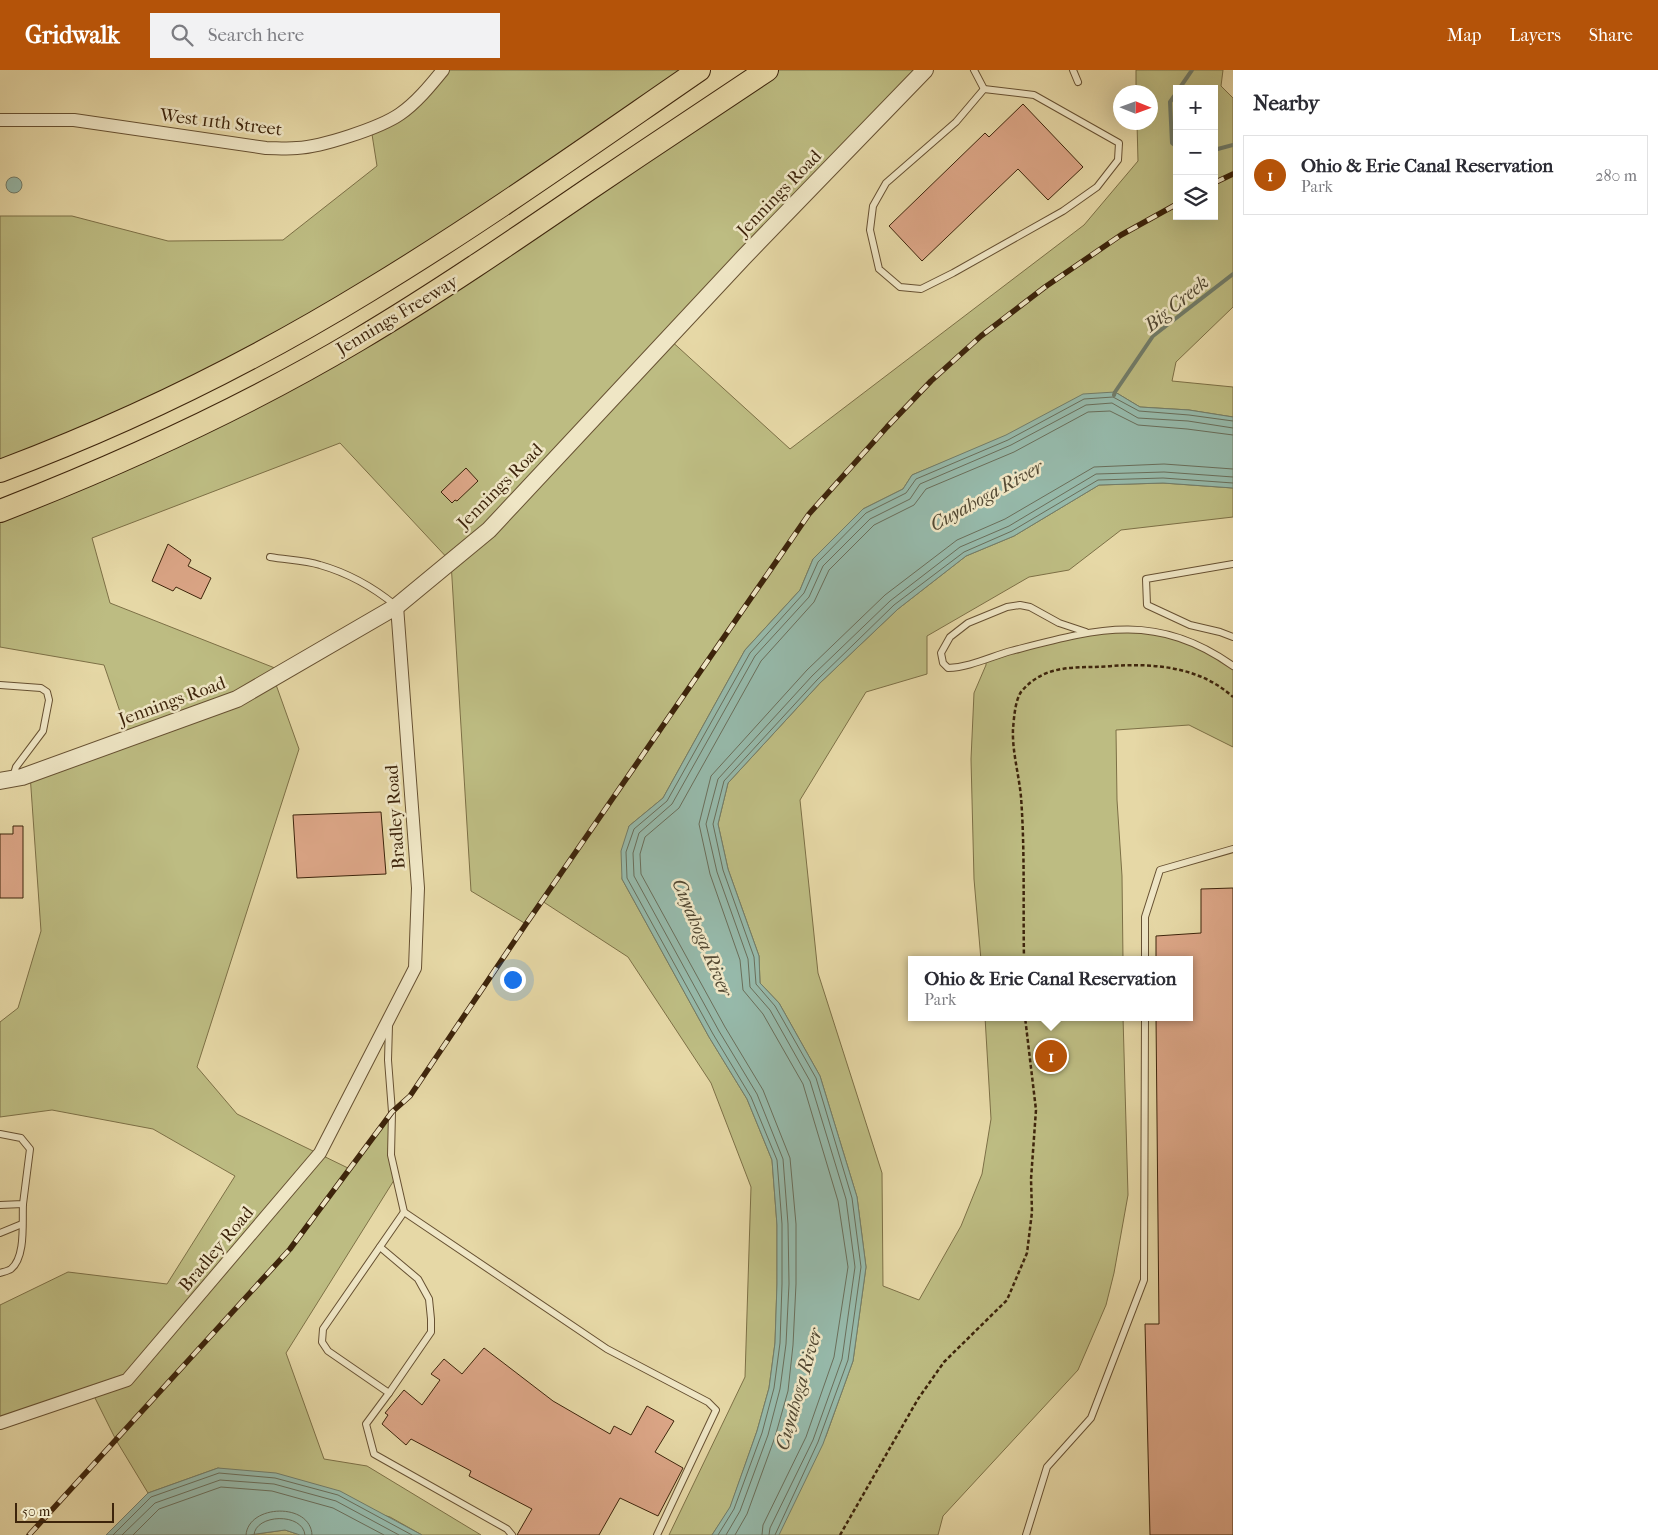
<!DOCTYPE html>
<meta charset="utf-8">
<style>
:root{--surface:#fff;--page:#f2f2f3;--text:#2b2b33;--muted:#7c7c81;--line:#e1e1e2;--accent:#b45309}
body{margin:0;font-family:"IM FELL French Canon",serif;background:var(--page);color:var(--text)}
.controls{position:absolute;right:15px;top:15px;display:grid;overflow:hidden;border-radius:0px;box-shadow:0 5px 20px #0002}
.controls button{width:45px;height:45px;display:grid;place-items:center;padding:0;border:0;border-bottom:1px solid var(--line);background:var(--surface);color:var(--text);font:25px sans-serif}
.compass{position:absolute;left:1113px;top:15px;width:45px;height:45px;border-radius:50%;background:var(--surface);box-shadow:0 5px 20px #0002;rotate:91deg}
.scale{position:absolute;left:15px;bottom:12px;width:99px;box-sizing:border-box;padding-left:5px;border:2px solid #3d240b;border-top:0;font-size:14px;line-height:18px;white-space:nowrap;color:#3d240b;-webkit-text-stroke:4px #efe6c5;paint-order:stroke}
.you{position:absolute;left:512px;top:909px;width:18px;height:18px;margin:-12px;border:4px solid #fff;border-radius:50%;background:#1a73e8;box-shadow:0 0 0 8px #1a73e833}
.badge{display:grid;place-items:center;width:32px;height:32px;border-radius:50%;background:var(--accent);color:#fff;font-size:16px;font-weight:700}
.pin{position:absolute;translate:-50% -50%;border:2px solid #fff;box-shadow:0 1px 5px #0006}
.popup{position:absolute;left:908px;top:886px;width:285px;height:65px;box-sizing:border-box;display:grid;place-content:center;border-radius:0px;background:var(--surface);filter:drop-shadow(0 1px 4px #0005);font-size:16px;white-space:nowrap;color:var(--muted)}
.popup b{font-size:19px;color:var(--text)}
.popup::after{content:'';position:absolute;left:50%;top:100%;margin-left:-10px;border:10px solid transparent;border-top-color:var(--surface)}
.list{margin:0;padding:0;list-style:none}
h2{display:flex;justify-content:space-between;align-items:center;height:65px;margin:0;padding:0 20px;font-size:21px}
h2 small{font-size:16px;font-weight:400;color:var(--muted)}
.list li{display:grid;grid-template-columns:32px 1fr auto;gap:15px;align-items:center;box-sizing:border-box;height:80px;margin:0 10px 10px;padding:0 10px;border:1px solid var(--line);border-radius:0px}
.list b{display:block;font-size:19px;white-space:nowrap}
.list p{margin:0;font-size:16px;white-space:nowrap;color:var(--muted)}
.list em{font-size:16px;font-style:normal;color:var(--muted)}
.icon{flex:none;width:28px;height:28px;fill:none;stroke:currentColor;stroke-width:2;stroke-linecap:round;stroke-linejoin:round}
.map{position:relative;flex:none;width:1233px;height:1465px;overflow:hidden}
header{display:flex;align-items:center;gap:30px;box-sizing:border-box;height:70px;padding:0 25px;background:var(--accent);color:#fff}
header strong{font-size:24px}
nav{display:flex;gap:28px;margin-inline-start:auto;font-size:18px}
.search{width:350px;height:45px;background:var(--page);display:flex;align-items:center;gap:12px;box-sizing:border-box;padding:0 18px;border-radius:0px;color:var(--muted);font-size:19px}
main{display:flex}
aside{flex:1;background:var(--surface)}
.map>svg:first-child{display:block}
.green{fill:#bdbc82;stroke:#7d7046;fill-rule:evenodd}
.water{fill:#96b9aa;stroke:#727d6a}
.lines{fill:none;stroke-linecap:round;stroke-linejoin:round}
.shore{stroke:#6a6e5a;stroke-width:1}
.stream{stroke:#727d6a;stroke-width:4}
.building{fill:#dca687;stroke:#3d240b}
.service-casing{stroke:#675132;stroke-width:8}
.minor-casing{stroke:#675132;stroke-width:14}
.tertiary-casing{stroke:#675132;stroke-width:18}
.motorway-casing{stroke:#3d240b;stroke-width:24}
.path{stroke:#3d240b;stroke-width:2.5;stroke-dasharray:4 2.5;stroke-linecap:butt}
.service{stroke:#efe6c5;stroke-width:6}
.minor{stroke:#efe6c5;stroke-width:12}
.tertiary{stroke:#efe6c5;stroke-width:16}
.motorway{stroke:#e6d8a6;stroke-width:22}
.rail-casing{stroke:#3d240b;stroke-width:5.5}
.rail{stroke:#efe6c5;stroke-width:4;stroke-dasharray:11;stroke-linecap:butt}
.labels{text-anchor:middle;stroke-width:5;stroke-linejoin:round;paint-order:stroke}
.street-label{font-size:18px;fill:#3d240b;stroke:#efe6c5}
.water-label{font-size:19px;font-style:italic;fill:#534933;stroke:#efe6c5}
</style>
<header>
<strong>Gridwalk</strong>
<div class="search"><svg class="icon" aria-label="search" viewBox="0 0 24 24"><circle cx="10" cy="10" r="6"/><path d="M15 15l6 6"/></svg>Search here</div>
<nav><a>Map</a><a>Layers</a><a>Share</a></nav>
</header>
<main>
<div class="map">
<svg width="1233" height="1465" viewBox="0 0 1233 1465">
<rect width="100%" height="100%" fill="#e6d8a6"/>
<filter id="stains"><feTurbulence type="fractalNoise" baseFrequency=".004" numOctaves="4"/><feColorMatrix values="0 0 0 0 .2 0 0 0 0 .09 0 0 0 0 .02 0 0 0 .5 -.17"/></filter>
<radialGradient id="worn" r=".72"><stop offset=".6" stop-color="#630" stop-opacity="0"/><stop offset="1" stop-color="#630" stop-opacity=".3"/></radialGradient>
<g class="green">
<polygon points="443,0 699,0 367,222 0,401 0,146 72,146 168,171 283,170 377,96 371,58 399,45"/>
<path d="M767,0H925L668,268L790,379L1084,155L1138,91L1137,53L1150,52V22H1136V0H1223L1221,16L1233,28V237L1176,292L1172,311L1233,317V347L1189,340L1140,337L1115,322L912,405L903,419L863,439L813,489L800,520L745,580L663,728L629,756L622,809L709,967L747,1029L772,1090L777,1155V1214L775,1273L769,1318L757,1361L730,1438L712,1465H669L745,1307L751,1117L711,1013L628,887L542,831L526,854L471,821L451,492L340,373L92,468L110,533L285,602L274,609L299,679L197,997L237,1044L350,1099L392,1042L391,1085L396,1107L286,1283L324,1389L367,1396L481,1465H422L390,1447L218,1398L148,1423L116,1370L92,1322L0,1353V1235L68,1202L167,1214L235,1106L153,1059L52,1040L0,1047V952L18,938L41,861L30,704L129,668L104,595L0,577V441L302,302ZM1177,19H1214V146H1177Z"/>
<polygon points="1163,413 1233,418 1233,447 1121,460 1069,500 1029,507 927,566 927,604 866,622 800,730 818,903 882,1103 883,1216 919,1230 961,1156 982,1104 991,1049 985,947 1123,947 1128,1125 1114,1203 1106,1235 1078,1300 943,1446 938,1465 773,1465 826,1366 853,1291 866,1197 857,1127 820,1006 779,933 760,913 759,886 728,799 718,754 728,713 820,613 898,539 966,486 1014,466 1099,415"/>
<polygon points="1119,559 1175,566 1233,596 1233,677 1189,655 1116,660 1117,730 1122,806 1123,890 981,890 974,809 971,689 974,623 986,595 986,589 1009,582"/>
<polygon points="285,1460 294,1463 310,1465 249,1465"/>
</g>
<g class="water">
<circle cx="14" cy="115" r="8"/>
<polygon points="1115,322 1140,337 1189,340 1233,347 1233,418 1163,413 1099,415 1014,466 966,486 898,539 820,613 728,713 718,754 728,799 759,886 760,913 779,933 820,1006 857,1127 866,1197 853,1291 823,1374 779,1465 712,1465 730,1437 757,1361 769,1318 775,1273 777,1214 777,1155 772,1090 747,1029 709,967 622,809 621,781 629,756 663,728 745,580 800,520 813,489 863,439 903,419 912,405 1006,365 1083,324"/>
<polygon points="218,1398 276,1403 340,1421 422,1465 300,1465 285,1460 249,1465 106,1465 148,1423"/>
</g>
<g class="lines">
<g class="shore">
<polyline points="113,1465 151,1427 219,1403 275,1408 338,1425 412,1465"/>
<polyline points="122,1465 155,1433 220,1410 274,1414 336,1431 399,1465"/>
<polyline points="133,1465 159,1439 221,1417 272,1421 333,1438 384,1465"/>
<path d="M246,1465C248,1434 311,1432 312,1465"/>
<path d="M254,1465C255,1444 303,1442 305,1465"/>
<polyline points="718,1465 734,1439 762,1363 774,1318 780,1273 782,1214 782,1154 777,1090 751,1027 713,964 627,808 626,782 634,759 667,731 750,583 804,523 818,492 866,443 906,423 916,409 1008,370 1084,329 1113,327 1139,341 1189,345 1233,351"/>
<polyline points="726,1465 740,1441 768,1365 780,1319 786,1274 789,1214 788,1154 783,1089 757,1024 719,961 634,806 633,783 639,763 672,734 755,586 809,527 823,496 870,449 910,429 920,414 1011,375 1086,335 1112,333 1138,348 1188,351 1233,358"/>
<polyline points="735,1465 747,1444 775,1367 788,1321 793,1275 796,1214 796,1154 790,1088 763,1020 725,957 641,804 640,784 645,767 679,738 761,591 814,532 829,500 874,455 914,435 926,419 1014,382 1088,342 1110,341 1138,355 1187,359 1233,365"/>
<polyline points="762,1465 763,1455 806,1367 834,1287 848,1197 838,1131 803,1014 763,944 743,920 740,890 710,804 699,754 711,706 807,600 885,525 957,470 1005,449 1094,397 1164,394 1233,399"/>
<polyline points="769,1465 770,1458 813,1370 842,1289 855,1197 846,1129 810,1011 770,940 750,917 748,889 717,802 706,754 718,709 812,606 890,531 960,477 1009,456 1096,404 1164,402 1233,407"/>
<polyline points="775,1465 818,1372 848,1290 861,1197 852,1128 816,1008 775,936 756,914 754,887 723,800 713,754 724,711 817,610 894,535 964,482 1012,461 1098,410 1163,408 1233,413"/>
</g>
<g class="stream">
<polyline points="1179,19 1192,0"/>
<polyline points="1177,22 1170,32 1172,73 1177,77"/>
<polyline points="1214,80 1233,75"/>
<polyline points="1114,325 1115,322 1153,266 1233,204"/>
</g>
</g>
<g class="building">
<polygon points="1023,34 1083,97 1048,130 1018,99 922,191 889,156 985,63 989,67"/>
<polygon points="466,398 478,411 457,431 455,430 452,433 441,422"/>
<polygon points="168,474 191,490 188,496 211,508 201,529 176,517 173,521 152,511"/>
<polygon points="381,742 386,804 297,808 293,745"/>
<polygon points="13,756 23,756 23,828 0,828 0,764 13,764"/>
<polygon points="1233,818 1233,1465 1150,1465 1145,1254 1159,1254 1156,947 1190,947 1190,890 1156,890 1156,866 1201,863 1201,819"/>
<polygon points="484,1278 553,1331 610,1364 614,1356 631,1365 647,1336 674,1351 655,1382 683,1398 658,1446 620,1428 599,1465 517,1465 532,1439 469,1406 471,1401 411,1369 406,1375 382,1354 388,1345 385,1343 404,1320 422,1335 440,1310 431,1304 444,1289 462,1304"/>
</g>
<g class="lines">
<defs>
<g id="service">
<polyline points="974,0 984,19"/>
<polyline points="1073,0 1078,12"/>
<polygon points="984,19 1034,25 1119,73 1118,90 1097,117 1063,141 953,203 921,219 900,217 879,199 870,160 873,136 886,113 956,52"/>
<path d="M270,487C287,490 304,490 320,495C348,503 373,517 395,535"/>
<polyline points="1233,494 1146,509 1147,535 1190,555 1220,562 1233,567"/>
<path d="M1086,562L1059,553L1030,537L1020,535L1007,537L968,553L950,567L941,583L943,593L948,598C970,597 990,587 1011,581C1096,559 1155,541 1233,596"/>
<polyline points="0,615 41,618 47,622 49,630 43,661 16,697 13,707"/>
<polyline points="1145,890 1145,847 1160,800 1233,779"/>
<polyline points="389,955 388,990 392,1042 391,1085 404,1142 607,1279 708,1332 716,1340 657,1465"/>
<polyline points="0,1064 21,1068 30,1079 23,1134 0,1135"/>
<polyline points="404,1142 323,1259 322,1272 328,1281 389,1323 366,1354 374,1384 507,1459 512,1465"/>
<polyline points="0,1163 22,1154"/>
<polyline points="380,1177 418,1209 429,1229 431,1249 431,1262 389,1323"/>
<path d="M0,1203C3,1202 8,1201 11,1199C26,1187 22,1152 23,1134"/>
<polyline points="1026,1465 1047,1397 1091,1348 1144,1210 1145,947"/>
</g>
<g id="minor">
<path d="M0,50H74L266,78C276,78 287,79 297,78C321,77 380,58 400,44C416,33 430,16 443,0"/>
<polyline points="0,1353 127,1310 320,1083 415,898 418,818 397,536"/>
</g>
<polyline id="tertiary" points="0,711 22,707 237,629 397,536 489,460 743,188 925,0"/>
<g id="motorway">
<path d="M0,401C128,353 252,292 368,221C482,152 590,75 699,0"/>
<path d="M0,441C123,393 244,338 358,270C437,223 513,171 589,119C648,79 707,40 767,0"/>
</g>
</defs>
<use href="#service" class="service-casing"/>
<use href="#minor" class="minor-casing"/>
<use href="#tertiary" class="tertiary-casing"/>
<use href="#motorway" class="motorway-casing"/>
<g class="path">
<path d="M1024,890C1023,836 1025,781 1021,727C1019,705 1012,681 1013,659C1014,648 1015,631 1021,622C1046,592 1077,599 1112,596C1155,593 1200,597 1233,627"/>
<polyline points="840,1465 918,1329 944,1292 1007,1230 1027,1183 1032,1142 1031,1109 1036,1040 1025,947"/>
</g>
<use href="#service" class="service"/>
<use href="#minor" class="minor"/>
<use href="#tertiary" class="tertiary"/>
<use href="#motorway" class="motorway"/>
<defs>
<g id="rail">
<polyline points="1214,113 1233,104"/>
<polyline points="29,1465 290,1179 392,1042 410,1026 526,854 809,444 887,357 931,311 981,266 1045,217 1121,165 1177,134"/>
</g>
</defs>
<use href="#rail" class="rail-casing"/>
<use href="#rail" class="rail"/>
</g>
<g class="labels">
<g class="street-label">
<text transform="translate(221 52) rotate(7)" y="6">West 11th Street</text>
<text transform="translate(779 123) rotate(-46)" y="6">Jennings Road</text>
<text transform="translate(397 245) rotate(-31)" y="6">Jennings Freeway</text>
<text transform="translate(500 416) rotate(-45)" y="6">Jennings Road</text>
<text transform="translate(172 631) rotate(-20)" y="6">Jennings Road</text>
<text transform="translate(395 747) rotate(-94)" y="6">Bradley Road</text>
<text transform="translate(216 1179) rotate(-50)" y="6">Bradley Road</text>
</g>
<g class="water-label">
<text transform="translate(1176 233) rotate(-39)" y="7">Big Creek</text>
<text transform="translate(986 425) rotate(-29)" y="7">Cuyahoga River</text>
<text transform="translate(703 867) rotate(67)" y="7">Cuyahoga River</text>
<text transform="translate(798 1319) rotate(-74)" y="7">Cuyahoga River</text>
</g>
</g>
<rect width="100%" height="100%" filter="url(#stains)"/>
<rect width="100%" height="100%" fill="url(#worn)"/>
</svg>
<div class="controls">
<button>+</button>
<button>−</button>
<button><svg class="icon" aria-label="layers" viewBox="0 0 24 24"><path d="M12 4l9 5-9 5-9-5zM3 14l9 5 9-5"/></svg></button>
</div>
<svg class="compass" viewBox="-18 -18 36 36"><path d="M0-13l5 13h-10z" fill="#e53935"/><path d="M0 13l5-13h-10z" fill="#7c7c81"/></svg>
<div class="scale">50 m</div>
<div class="you"></div>
<div class="pin badge" style="left:1051px;top:986px">1</div>
<div class="popup"><b>Ohio &amp; Erie Canal Reservation</b>Park</div>
</div>
<aside>
<h2>Nearby<small></small></h2>
<ul class="list">
<li><span class="badge">1</span><div><b>Ohio &amp; Erie Canal Reservation</b><p>Park</p></div><em>280 m</em></li>
</ul>
</aside>
</main>
